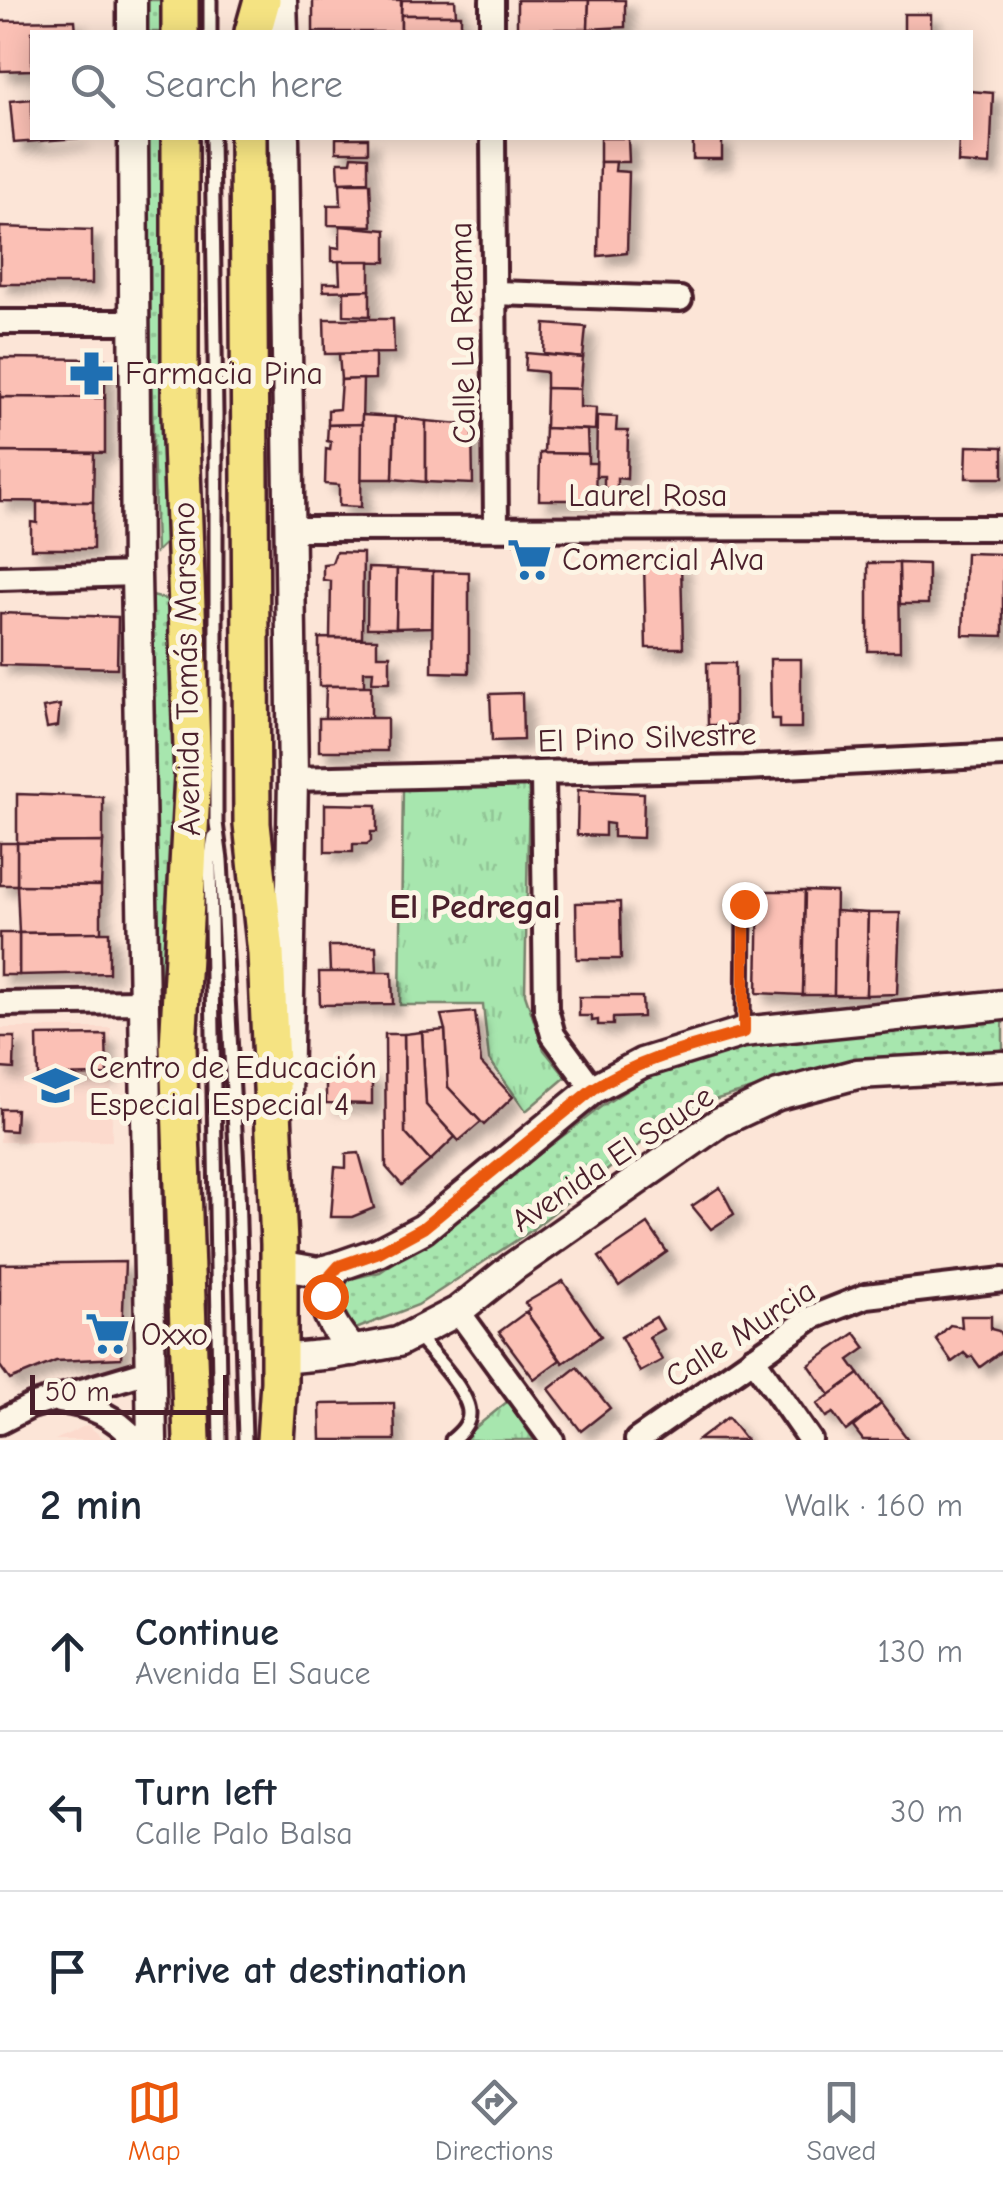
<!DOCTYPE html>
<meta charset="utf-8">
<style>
:root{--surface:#fff;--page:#f6f6f7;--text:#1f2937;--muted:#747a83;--line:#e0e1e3;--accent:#ea580c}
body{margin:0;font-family:"Comic Neue",sans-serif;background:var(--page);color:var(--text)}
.scale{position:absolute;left:30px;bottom:25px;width:198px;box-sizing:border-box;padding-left:10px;border:5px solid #4a1f2b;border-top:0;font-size:28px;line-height:35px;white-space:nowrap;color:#4a1f2b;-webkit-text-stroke:8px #fcf5e5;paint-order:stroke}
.stop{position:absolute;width:30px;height:30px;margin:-22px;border:8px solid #ea580c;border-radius:50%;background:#fff}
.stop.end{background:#ea580c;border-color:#fff;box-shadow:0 2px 10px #0008}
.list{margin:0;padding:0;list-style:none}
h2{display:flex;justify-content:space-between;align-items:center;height:130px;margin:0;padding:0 40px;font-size:42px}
h2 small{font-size:32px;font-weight:400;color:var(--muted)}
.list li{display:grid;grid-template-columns:65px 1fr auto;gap:30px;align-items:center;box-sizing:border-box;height:160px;padding:0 40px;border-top:2px solid var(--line)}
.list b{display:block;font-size:38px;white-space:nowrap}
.list p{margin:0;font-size:32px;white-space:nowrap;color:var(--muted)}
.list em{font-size:32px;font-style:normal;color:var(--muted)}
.icon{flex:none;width:55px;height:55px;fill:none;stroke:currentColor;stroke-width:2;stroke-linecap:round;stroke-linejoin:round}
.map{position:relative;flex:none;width:1003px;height:1440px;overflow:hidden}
.search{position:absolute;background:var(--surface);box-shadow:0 5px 25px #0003;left:30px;right:30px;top:30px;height:110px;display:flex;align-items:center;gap:25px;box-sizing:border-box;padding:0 35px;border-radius:0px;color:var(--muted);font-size:38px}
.sheet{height:610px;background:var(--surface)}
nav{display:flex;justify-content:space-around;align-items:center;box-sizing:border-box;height:140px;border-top:2px solid var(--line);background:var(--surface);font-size:28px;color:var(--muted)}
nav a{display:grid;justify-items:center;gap:5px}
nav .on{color:var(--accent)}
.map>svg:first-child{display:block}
.built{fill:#fcdacd}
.grass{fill:url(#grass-dots);stroke:#78826c;stroke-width:2.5}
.park{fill:url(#park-tufts);stroke:#78826c;stroke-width:2.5}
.building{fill:#fbc0b5;stroke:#4a1f2b;stroke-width:2.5;filter:url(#shadow)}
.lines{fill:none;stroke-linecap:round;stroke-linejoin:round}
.service-casing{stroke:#4a1f2b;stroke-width:19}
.minor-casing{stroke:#4a1f2b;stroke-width:30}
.tertiary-casing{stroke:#4a1f2b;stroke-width:35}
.primary-casing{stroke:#4a1f2b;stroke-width:42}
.service{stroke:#fcf5e5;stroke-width:11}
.minor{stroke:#fcf5e5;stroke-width:22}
.tertiary{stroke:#fcf5e5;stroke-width:28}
.primary{stroke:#f5e382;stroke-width:35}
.route{stroke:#ea580c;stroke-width:12}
.labels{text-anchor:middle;stroke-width:10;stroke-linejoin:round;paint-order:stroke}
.street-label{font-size:32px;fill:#4a1f2b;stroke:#fcf5e5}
.poi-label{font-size:32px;fill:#4a1f2b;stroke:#fcf5e5;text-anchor:start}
.neighbourhood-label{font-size:35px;font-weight:bold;fill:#4a1f2b;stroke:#fcf5e5}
</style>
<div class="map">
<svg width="1003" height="1440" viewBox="0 0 1003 1440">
<defs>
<pattern id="grass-dots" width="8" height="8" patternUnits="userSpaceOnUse" patternTransform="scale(2.5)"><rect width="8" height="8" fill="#a7e6ae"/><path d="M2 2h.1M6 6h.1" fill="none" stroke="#91c596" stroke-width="1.8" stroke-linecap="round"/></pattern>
<pattern id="park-tufts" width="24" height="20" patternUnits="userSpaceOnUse" patternTransform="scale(2.5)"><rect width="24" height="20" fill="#a7e6ae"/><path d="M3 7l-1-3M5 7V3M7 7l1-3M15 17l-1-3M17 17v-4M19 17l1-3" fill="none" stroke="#91c596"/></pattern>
<filter id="shadow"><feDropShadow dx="9" dy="9" stdDeviation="5" flood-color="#0004"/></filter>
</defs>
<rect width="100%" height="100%" fill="#fce5d7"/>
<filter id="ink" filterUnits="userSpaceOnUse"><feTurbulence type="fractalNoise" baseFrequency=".01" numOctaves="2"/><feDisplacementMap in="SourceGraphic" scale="20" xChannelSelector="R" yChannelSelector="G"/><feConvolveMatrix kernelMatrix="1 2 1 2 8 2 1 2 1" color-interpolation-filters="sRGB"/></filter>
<g filter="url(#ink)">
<g class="built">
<polygon points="0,1028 111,1028 112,1141 0,1142"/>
<polygon points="87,1425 106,1440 55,1440"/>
</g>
<g class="grass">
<polygon points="142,0 165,0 166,32 142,32"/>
<polygon points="145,138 167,138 171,537 156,552"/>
<polygon points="152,596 169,600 174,804 167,1106 171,1351 162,1350 154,991"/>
<polygon points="1003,1018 1003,1055 808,1073 686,1108 529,1232 418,1305 348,1332 337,1282 380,1272 426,1241 602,1106 657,1071 732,1044"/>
</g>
<g class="park">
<polygon points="529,785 525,994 544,1050 566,1077 526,1111 489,1059 483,1005 400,1005 403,787"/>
<polygon points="508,1401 534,1440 460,1440"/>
</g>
<g class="building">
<rect x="313" y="0" width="88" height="32"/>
<polygon points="402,0 455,0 456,15 401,15"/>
<polygon points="517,0 589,0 588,29 517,29"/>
<polygon points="589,0 625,0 625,27 588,29"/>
<rect x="904" y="14" width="27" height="18"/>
<rect x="401" y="15" width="60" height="17"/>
<polygon points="75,20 76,32 32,32 32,70 0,71 0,21"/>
<polygon points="970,91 993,93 990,165 958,163 959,138 970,138"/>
<polygon points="32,99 32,138 79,138 14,143 10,101"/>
<rect x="336" y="138" width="32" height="14"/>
<polygon points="600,138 628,138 629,162 600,162"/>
<rect x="693" y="138" width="29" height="21"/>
<polygon points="352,156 368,157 368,181 339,182 338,162 351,162"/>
<polygon points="600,162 616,162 615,171 629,172 627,253 598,256"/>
<polygon points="340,183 370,183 372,226 328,225 328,205 341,205"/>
<polygon points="340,226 386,230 386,262 332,261 332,247 340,248"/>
<polygon points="0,227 92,230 92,284 0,284"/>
<polygon points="339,261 370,261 370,290 323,291 323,283 340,283"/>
<polygon points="370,290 370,316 344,315 344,291"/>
<polygon points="324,319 393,319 394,353 325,354"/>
<polygon points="545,324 586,327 583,358 544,354"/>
<polygon points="375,353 375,379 341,380 339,354"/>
<polygon points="526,353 583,358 580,389 546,388 546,372 525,370"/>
<polygon points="0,358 105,359 105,398 0,397"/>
<polygon points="363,379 362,424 328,425 328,410 339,409 341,380"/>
<polygon points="546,388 580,389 580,407 596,408 595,430 545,428"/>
<polygon points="0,397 105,398 105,453 0,452"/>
<polygon points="362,415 395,417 393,479 361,479"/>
<polygon points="597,416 617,417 616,431 628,431 627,479 617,478 617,489 604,488 604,476 596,476"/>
<polygon points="395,417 426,421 426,482 393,479"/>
<polygon points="426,421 472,425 473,484 426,482"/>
<polygon points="362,424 361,507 339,506 339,485 325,484 326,449 330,450 331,442 327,441 328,425"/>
<polygon points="545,428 587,430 588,454 544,453"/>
<polygon points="967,446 1003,447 1003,478 966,478"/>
<polygon points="0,452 94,453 93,502 0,501"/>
<polygon points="540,453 588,454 588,463 596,463 595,500 539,500"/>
<polygon points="37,502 93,502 93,549 31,549 31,522 37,523"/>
<polygon points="336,552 363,553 362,638 330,638 331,581 323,580 323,564 332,563"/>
<polygon points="966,553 1003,554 1003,636 963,635"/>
<polygon points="681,562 683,648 646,648 644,563"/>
<polygon points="868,563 899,563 900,651 868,651"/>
<polygon points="899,563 928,564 928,604 900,604"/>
<polygon points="368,568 397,569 396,628 367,628"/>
<polygon points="397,569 433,571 432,627 396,628"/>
<polygon points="433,571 469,572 469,673 432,672"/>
<polygon points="0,613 118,617 117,668 0,665"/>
<polygon points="319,638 377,639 377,655 390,655 390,682 372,682 373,671 364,671 364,686 319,686"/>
<polygon points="770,659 801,659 801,728 779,728 779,719 771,719"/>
<polygon points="707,663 735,663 735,725 708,725"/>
<polygon points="326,686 371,686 371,718 325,718"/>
<polygon points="522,693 523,740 492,741 490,694"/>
<polygon points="60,705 58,726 47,728 43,708"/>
<rect x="319" y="718" width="68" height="33"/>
<polygon points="578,790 644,793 643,838 613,837 613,824 605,823 605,836 577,835"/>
<polygon points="17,794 103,797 103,842 17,843"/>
<polygon points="325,804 377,805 377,832 371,832 371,841 367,844 353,844 353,852 325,852"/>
<polygon points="103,842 101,886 17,885 17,843"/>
<rect x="0" y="843" width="17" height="42"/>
<polygon points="17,885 101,886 101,932 19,933"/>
<polygon points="759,891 805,891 803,995 757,993"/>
<polygon points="805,891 836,892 834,995 803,995"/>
<polygon points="620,902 621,959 577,959 576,903"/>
<polygon points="835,911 868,913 866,995 834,995"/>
<polygon points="868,913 900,913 897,994 866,995"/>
<polygon points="101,932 109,932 109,973 19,975 19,933"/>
<rect x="0" y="933" width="19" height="42"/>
<polygon points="329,946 376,946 377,972 330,972"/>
<polygon points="319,972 392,972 393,1004 320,1005"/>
<polygon points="579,997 642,997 643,1017 613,1018 613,1025 598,1025 598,1020 592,1021 592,1016 579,1016"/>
<polygon points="475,1012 481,1063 513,1097 484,1125 448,1087 445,1030 441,1015"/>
<polygon points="445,1030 448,1087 481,1122 459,1141 426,1105 422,1032"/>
<polygon points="422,1032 426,1105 455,1137 430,1161 405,1133 404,1034"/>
<polygon points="385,1034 404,1034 405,1133 430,1161 402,1185 386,1167"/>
<polygon points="106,1035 107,1075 38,1076 37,1036"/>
<polygon points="0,1037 15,1037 14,1069 0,1068"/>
<polygon points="326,1073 372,1073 372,1104 326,1103"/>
<polygon points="0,1109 16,1109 15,1131 0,1130"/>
<polygon points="359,1153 374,1208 352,1217 331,1217 335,1167 346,1168 346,1154"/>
<polygon points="720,1187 734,1214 711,1229 692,1206"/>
<polygon points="648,1224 667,1252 619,1286 599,1257"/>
<polygon points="125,1262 121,1358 56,1361 10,1380 0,1366 0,1264"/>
<polygon points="563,1281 601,1336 563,1363 526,1312 530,1309 525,1303"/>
<polygon points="526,1312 560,1360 534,1379 499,1332"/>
<polygon points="961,1316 991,1316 991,1329 999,1331 1003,1339 1003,1350 980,1367 972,1356 969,1358 964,1353 952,1362 936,1339 950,1325 962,1327"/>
<polygon points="656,1317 663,1329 649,1337 662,1360 640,1372 621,1337"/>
<polygon points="855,1333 866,1348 849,1360 859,1374 830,1395 809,1365"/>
<polygon points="577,1367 610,1408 581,1431 549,1389"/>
<polygon points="859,1374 881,1404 846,1431 833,1413 826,1417 817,1404"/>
<polygon points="394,1403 395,1440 321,1440 320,1404"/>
<polygon points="881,1404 907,1438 904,1440 863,1440 853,1427"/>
<polygon points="728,1417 746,1440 698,1440"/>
</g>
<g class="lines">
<defs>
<g id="service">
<polyline points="210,0 210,32"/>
<polyline points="212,138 216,414 216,823 221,860 238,1188 245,1440"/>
<polyline points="214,837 210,861 220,1440"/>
<polyline points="743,1032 744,904"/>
<path d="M415,1334C429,1351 470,1392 469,1414C469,1425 460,1433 452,1440"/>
</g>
<g id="minor">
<polyline points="492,0 492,32"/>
<polyline points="493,138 496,527"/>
<polyline points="494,293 680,299"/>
<polyline points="0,322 135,322"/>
<polyline points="292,529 1003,528"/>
<polyline points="0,578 136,574"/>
<polyline points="543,773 546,1009 553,1035 593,1089"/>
<polyline points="293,779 744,768 1003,755"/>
<polyline points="0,1004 142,1002"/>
<polyline points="458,1311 552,1440"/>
<polyline points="753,1358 810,1440"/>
<path d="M60,1401C92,1405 115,1417 136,1440"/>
<polyline points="0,1422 31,1406 152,1370"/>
<polyline points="637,1440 813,1317 866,1296 1003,1280"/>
</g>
<g id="tertiary">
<polyline points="132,0 132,32"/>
<polyline points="282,0 283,32"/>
<polyline points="133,138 136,574 152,1440"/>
<polyline points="284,138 293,779 287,1097"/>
<polyline points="279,1265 318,1272 339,1266 379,1252 423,1229 593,1089 642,1063 743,1032 1003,1005"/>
<path d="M339,1266C312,1297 330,1325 353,1351"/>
<polyline points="280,1359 333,1354 398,1342 458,1311 513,1267 720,1122 778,1095 857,1074 1003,1066"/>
</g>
<g id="primary">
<polyline points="180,32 180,0"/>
<polyline points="253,32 262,0"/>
<polyline points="180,138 180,413 193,775 178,1047 192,1440"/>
<polyline points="248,138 252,824 266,953 279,1244 279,1382 275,1440"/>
</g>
</defs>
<use href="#service" class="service-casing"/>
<use href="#minor" class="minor-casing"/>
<use href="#tertiary" class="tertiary-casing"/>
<use href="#primary" class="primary-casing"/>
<use href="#service" class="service"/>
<use href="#minor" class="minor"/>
<use href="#tertiary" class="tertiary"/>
<use href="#primary" class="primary"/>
</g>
</g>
<g class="lines" filter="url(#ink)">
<path class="route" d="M325,1296L331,1275L339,1266L379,1252L423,1228L593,1089C639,1059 692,1047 744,1032V904"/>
</g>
<defs>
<symbol id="pharmacy-bare" viewBox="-9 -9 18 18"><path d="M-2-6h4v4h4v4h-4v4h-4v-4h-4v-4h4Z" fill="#1f6fb2" stroke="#fcf5e5" stroke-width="2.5" paint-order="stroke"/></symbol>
<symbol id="supermarket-bare" viewBox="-9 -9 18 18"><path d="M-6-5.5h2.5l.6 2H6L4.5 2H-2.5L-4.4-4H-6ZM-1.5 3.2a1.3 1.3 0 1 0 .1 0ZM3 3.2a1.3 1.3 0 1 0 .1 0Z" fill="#1f6fb2" stroke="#fcf5e5" stroke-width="2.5" paint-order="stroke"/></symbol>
<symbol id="school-bare" viewBox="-9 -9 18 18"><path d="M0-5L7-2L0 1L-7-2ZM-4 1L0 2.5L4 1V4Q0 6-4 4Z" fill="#1f6fb2" stroke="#fcf5e5" stroke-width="2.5" paint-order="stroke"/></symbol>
</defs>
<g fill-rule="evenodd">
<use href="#pharmacy-bare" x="60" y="342" width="63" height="63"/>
<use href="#supermarket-bare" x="498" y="528" width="63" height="63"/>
<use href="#school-bare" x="24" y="1054" width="63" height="63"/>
<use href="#supermarket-bare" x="76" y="1302" width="63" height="63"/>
</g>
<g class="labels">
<g class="street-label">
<text transform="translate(462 333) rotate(-91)" y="11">Calle La Retama</text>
<text x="648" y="506">Laurel Rosa</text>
<text transform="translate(186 669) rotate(-91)" y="11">Avenida Tomás Marsano</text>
<text transform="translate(647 737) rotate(-2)" y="11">El Pino Silvestre</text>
<text transform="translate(612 1158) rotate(-34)" y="11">Avenida El Sauce</text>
<text transform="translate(740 1333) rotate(-33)" y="11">Calle Murcia</text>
</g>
<g class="poi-label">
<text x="125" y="384">Farmacia Pina</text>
<text x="562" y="570">Comercial Alva</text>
<text x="89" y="1078">Centro de Educación<tspan x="89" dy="37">Especial Especial 4</tspan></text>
<text x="141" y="1345">Oxxo</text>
</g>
<g class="neighbourhood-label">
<text x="475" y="918">El Pedregal</text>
</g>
</g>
</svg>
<div class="scale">50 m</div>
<div class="stop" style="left:325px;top:1296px"></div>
<div class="stop end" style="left:744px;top:904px"></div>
<div class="search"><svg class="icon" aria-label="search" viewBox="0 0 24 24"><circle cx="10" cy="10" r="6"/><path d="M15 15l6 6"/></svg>Search here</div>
</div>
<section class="sheet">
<h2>2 min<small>Walk · 160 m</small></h2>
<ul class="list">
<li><svg class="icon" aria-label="ahead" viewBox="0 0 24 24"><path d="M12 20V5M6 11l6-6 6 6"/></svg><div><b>Continue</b><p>Avenida El Sauce</p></div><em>130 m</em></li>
<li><svg class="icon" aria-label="left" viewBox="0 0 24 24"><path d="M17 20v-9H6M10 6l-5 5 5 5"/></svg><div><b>Turn left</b><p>Calle Palo Balsa</p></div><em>30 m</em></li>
<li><svg class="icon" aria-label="arrive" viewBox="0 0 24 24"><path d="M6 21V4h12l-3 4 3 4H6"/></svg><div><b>Arrive at destination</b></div></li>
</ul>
</section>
<nav>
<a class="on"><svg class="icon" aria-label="map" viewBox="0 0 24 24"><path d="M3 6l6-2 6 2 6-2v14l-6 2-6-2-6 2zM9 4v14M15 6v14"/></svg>Map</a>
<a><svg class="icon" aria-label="directions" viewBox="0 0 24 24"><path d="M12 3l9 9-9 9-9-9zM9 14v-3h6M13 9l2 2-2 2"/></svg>Directions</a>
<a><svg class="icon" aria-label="saved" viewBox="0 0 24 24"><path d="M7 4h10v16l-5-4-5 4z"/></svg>Saved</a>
</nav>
